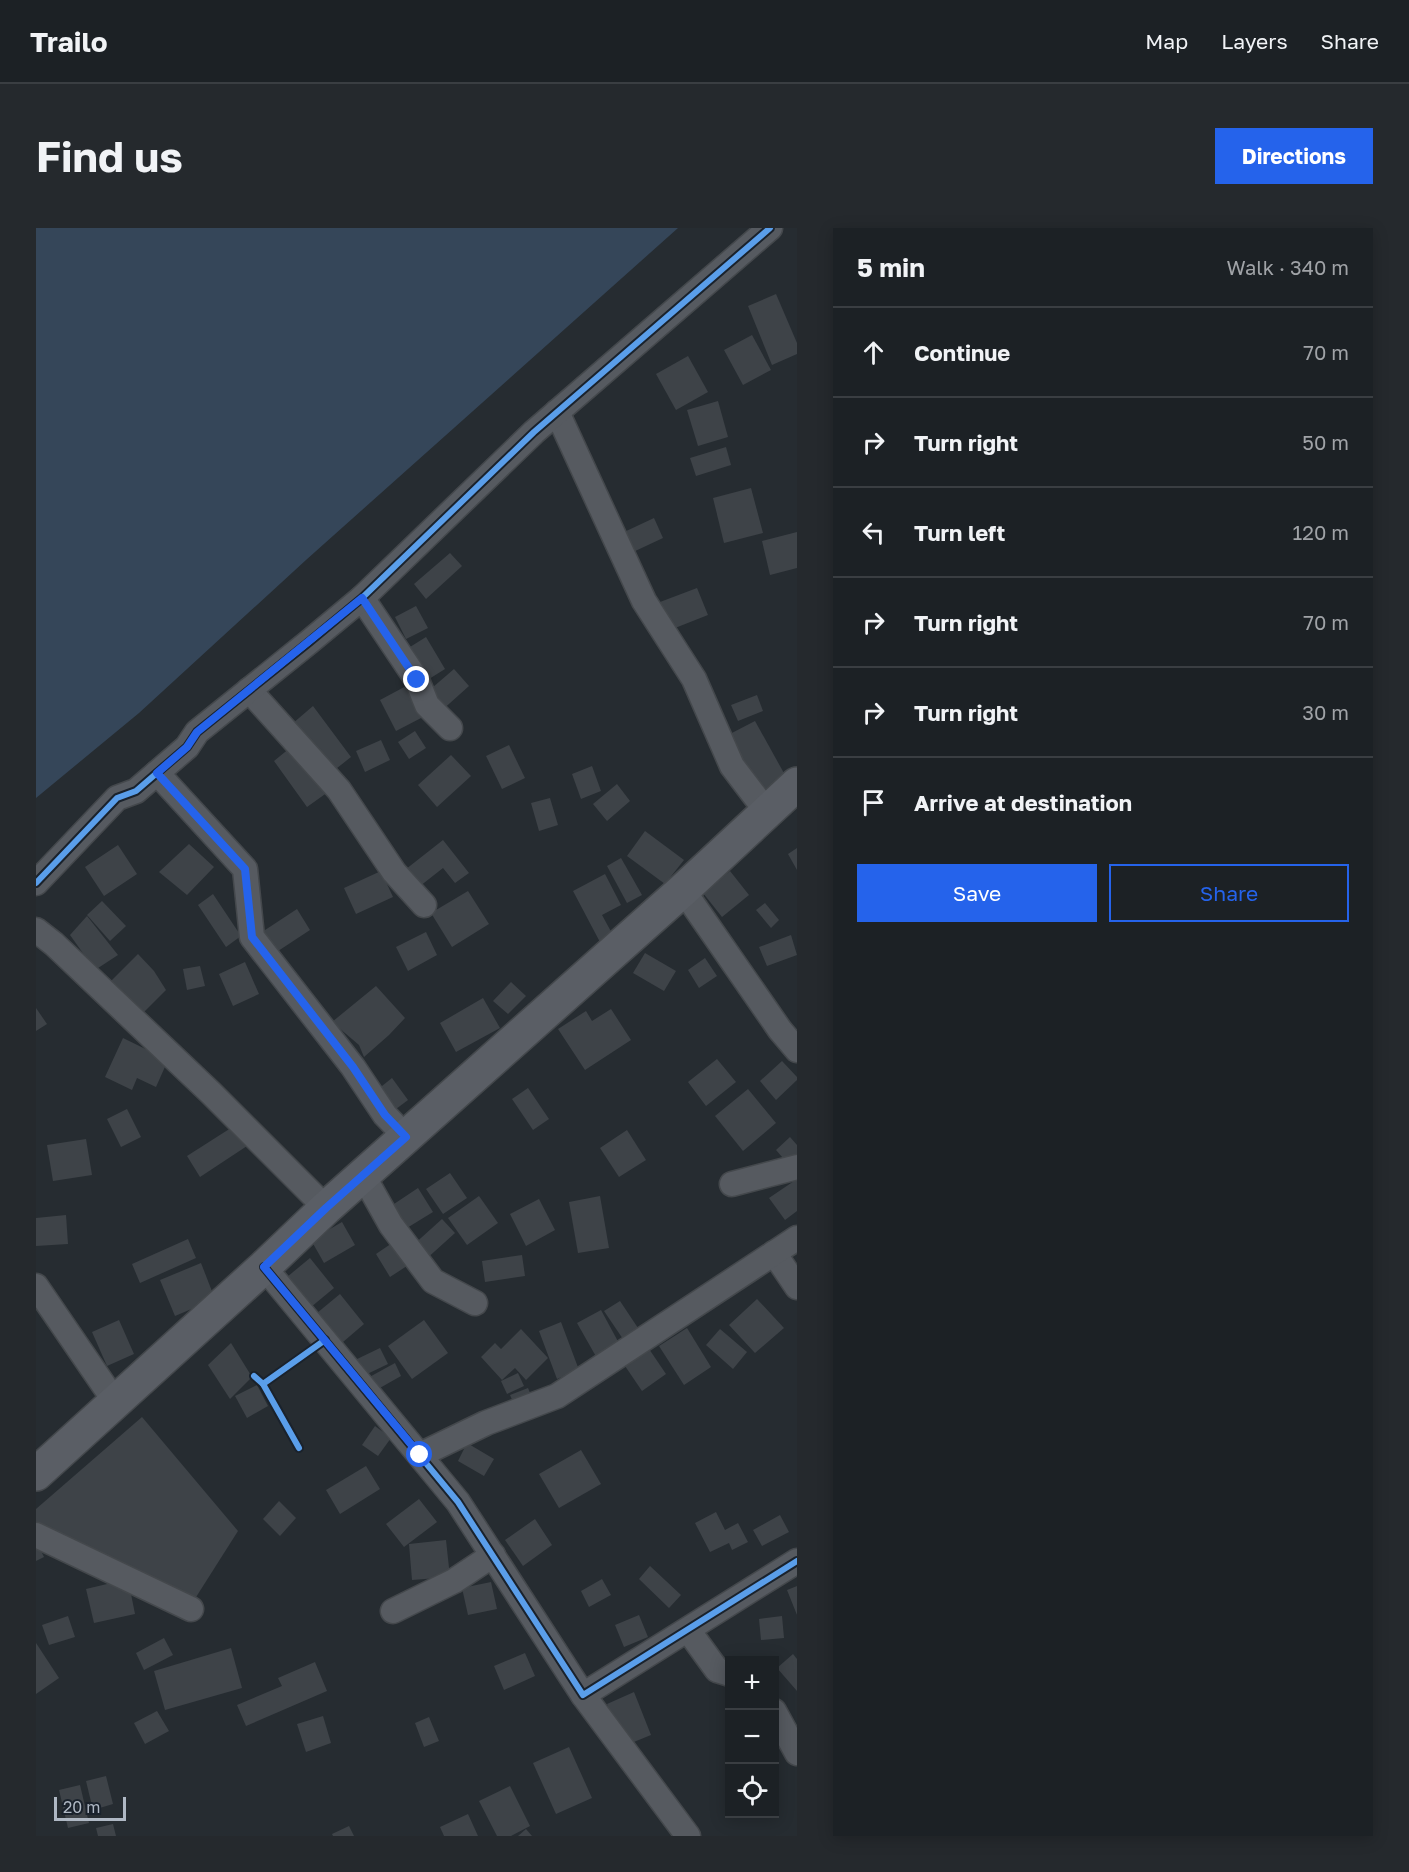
<!DOCTYPE html>
<meta charset="utf-8">
<style>
:root{--surface:#1c2125;--page:#25292d;--text:#f1f3f6;--muted:#a0a3a7;--line:#3a3e42;--accent:#2563eb}
body{margin:0;font-family:"Golos Text",sans-serif;background:var(--page);color:var(--text)}
.controls{position:absolute;right:18px;bottom:18px;display:grid;overflow:hidden;border-radius:0px;box-shadow:0 3px 15px #0003}
.controls button{width:54px;height:54px;display:grid;place-items:center;padding:0;border:0;border-bottom:2px solid var(--line);background:var(--surface);color:var(--text);font:30px sans-serif}
.scale{position:absolute;left:18px;bottom:15px;width:72px;box-sizing:border-box;padding-left:6px;border:3px solid #afb8c4;border-top:0;font-size:16px;line-height:21px;white-space:nowrap;color:#afb8c4;-webkit-text-stroke:4px #1a222c;paint-order:stroke}
.stop{position:absolute;width:18px;height:18px;margin:-14px;border:4px solid #2563eb;border-radius:50%;background:#fff}
.stop.end{background:#2563eb;border-color:#fff;box-shadow:0 2px 6px #0008}
.list{margin:0;padding:0;list-style:none}
h2{display:flex;justify-content:space-between;align-items:center;height:78px;margin:0;padding:0 24px;font-size:26px}
h2 small{font-size:20px;font-weight:400;color:var(--muted)}
.list li{display:grid;grid-template-columns:39px 1fr auto;gap:18px;align-items:center;box-sizing:border-box;height:90px;padding:0 24px;border-top:2px solid var(--line)}
.list b{display:block;font-size:22px;white-space:nowrap}
.list em{font-size:20px;font-style:normal;color:var(--muted)}
.actions{display:flex;gap:12px;padding:18px 24px}
.actions a{flex:1;padding:14px 0;border:2px solid var(--accent);border-radius:0px;text-align:center;font-size:21px;color:var(--accent)}
.actions .main{background:var(--accent);color:#fff}
.icon{flex:none;width:33px;height:33px;fill:none;stroke:currentColor;stroke-width:2;stroke-linecap:round;stroke-linejoin:round}
.map{position:relative;flex:none;width:761px;height:1608px;overflow:hidden;border-radius:0px}
header{display:flex;align-items:center;gap:36px;box-sizing:border-box;height:84px;padding:0 30px;background:var(--surface);border-bottom:2px solid var(--line)}
header strong{font-size:28px}
nav{display:flex;gap:33px;margin-inline-start:auto;font-size:21px}
.intro{display:flex;align-items:center;justify-content:space-between;box-sizing:border-box;height:144px;padding:0 36px}
h1{margin:0;font-size:42px}
.button{padding:15px 27px;border-radius:0px;background:var(--accent);color:#fff;font-size:21px;font-weight:700}
main{display:flex;gap:36px;padding:0 36px}
aside{flex:1;background:var(--surface);border-radius:0px;box-shadow:0 3px 15px #0003}
.map>svg:first-child{display:block}
.water{fill:#354659}
.building{fill:#3e4348}
.lines{fill:none;stroke-linecap:round;stroke-linejoin:round}
.minor-casing{stroke:#44484c;stroke-width:27}
.secondary-casing{stroke:#44484c;stroke-width:36}
.minor{stroke:#565a60;stroke-width:24}
.secondary{stroke:#5a5e65;stroke-width:33}
.cycleway-casing{stroke:#1a222c;stroke-width:10}
.cycleway{stroke:#5a9eea;stroke-width:6}
.route{stroke:#2563eb;stroke-width:8}
</style>
<header>
<strong>Trailo</strong>
<nav><a>Map</a><a>Layers</a><a>Share</a></nav>
</header>
<div class="intro"><h1>Find us</h1><a class="button">Directions</a></div>
<main>
<div class="map">
<svg width="761" height="1608" viewBox="0 0 761 1608">
<rect width="100%" height="100%" fill="#262c31"/>
<polygon class="water" points="0,0 642,0 270,332 103,485 0,570"/>
<g class="building">
<polygon points="740,66 761,115 761,126 736,137 712,78"/>
<polygon points="716,107 735,142 707,157 688,122"/>
<polygon points="652,128 672,164 640,182 620,146"/>
<polygon points="682,173 692,209 662,218 651,182"/>
<polygon points="690,219 695,237 660,248 654,230"/>
<polygon points="715,260 727,305 688,315 677,270"/>
<polygon points="618,290 627,310 595,325 586,305"/>
<polygon points="761,304 761,340 734,347 726,313"/>
<polygon points="414,325 426,338 390,371 378,356"/>
<polygon points="661,360 672,387 634,402 624,374"/>
<polygon points="380,378 392,400 370,411 359,389"/>
<polygon points="390,409 409,441 393,451 374,419"/>
<polygon points="418,441 433,458 404,484 389,466"/>
<polygon points="372,457 389,488 360,503 344,472"/>
<polygon points="721,467 727,483 702,493 695,477"/>
<polygon points="277,478 315,529 291,548 299,559 271,579 238,533 260,515 249,502"/>
<polygon points="719,493 754,556 725,572 690,508"/>
<polygon points="379,503 390,520 373,531 362,514"/>
<polygon points="345,512 354,532 329,544 320,523"/>
<polygon points="473,517 489,550 466,561 450,528"/>
<polygon points="415,527 435,548 401,579 382,557"/>
<polygon points="556,538 565,563 545,571 536,546"/>
<polygon points="581,556 594,573 571,593 557,576"/>
<polygon points="514,570 522,597 503,603 495,575"/>
<polygon points="609,603 648,632 629,656 591,628"/>
<polygon points="407,612 433,645 419,655 407,640 379,662 365,645"/>
<polygon points="153,616 178,639 151,667 123,644"/>
<polygon points="82,617 101,646 68,668 49,639"/>
<polygon points="761,620 761,642 752,626"/>
<polygon points="585,630 606,667 591,675 571,638"/>
<polygon points="345,643 357,669 320,686 308,660"/>
<polygon points="694,643 713,667 686,689 667,665"/>
<polygon points="569,646 585,677 566,687 578,709 565,716 537,663"/>
<polygon points="432,663 453,696 416,719 395,685"/>
<polygon points="177,666 205,708 190,719 162,677"/>
<polygon points="66,673 90,698 74,713 51,687"/>
<polygon points="729,675 743,692 735,700 720,682"/>
<polygon points="261,681 274,702 236,727 223,706"/>
<polygon points="51,688 82,727 59,742 34,707"/>
<polygon points="390,704 401,727 372,743 360,719"/>
<polygon points="755,707 761,727 731,738 723,719"/>
<polygon points="609,725 640,743 628,763 597,745"/>
<polygon points="102,726 118,743 130,762 105,787 72,756"/>
<polygon points="669,730 681,748 663,760 652,742"/>
<polygon points="209,734 223,766 197,778 183,746"/>
<polygon points="164,738 169,758 151,762 147,741"/>
<polygon points="475,754 490,768 472,786 457,773"/>
<polygon points="340,758 369,790 353,807 328,829 323,817 296,794"/>
<polygon points="447,770 464,800 420,824 404,795"/>
<polygon points="0,780 11,796 0,803"/>
<polygon points="575,781 595,812 549,842 522,801 550,783 556,793"/>
<polygon points="87,810 132,832 120,859 101,850 96,862 69,849"/>
<polygon points="681,831 700,854 670,878 652,854"/>
<polygon points="746,833 761,849 761,852 740,872 724,853"/>
<polygon points="356,850 372,872 352,887 336,866"/>
<polygon points="492,860 513,891 497,902 476,871"/>
<polygon points="712,861 740,895 707,923 679,888"/>
<polygon points="91,881 105,909 85,919 71,891"/>
<polygon points="198,898 211,918 164,949 151,928"/>
<polygon points="591,902 610,932 583,949 564,920"/>
<polygon points="754,909 761,917 761,930 753,937 740,922"/>
<polygon points="50,911 56,947 17,953 11,917"/>
<polygon points="414,945 431,970 407,986 390,961"/>
<polygon points="761,951 761,983 749,992 733,970"/>
<polygon points="382,960 397,984 366,1003 352,980"/>
<polygon points="443,968 462,995 431,1017 412,990"/>
<polygon points="564,968 573,1020 542,1025 533,974"/>
<polygon points="503,971 519,1002 490,1018 474,986"/>
<polygon points="30,987 32,1016 0,1018 0,990"/>
<polygon points="406,991 419,1005 388,1033 375,1019"/>
<polygon points="306,994 319,1017 288,1035 275,1012"/>
<polygon points="152,1011 160,1030 104,1055 96,1036"/>
<polygon points="362,1011 377,1034 354,1049 340,1026"/>
<polygon points="486,1027 489,1048 449,1054 446,1033"/>
<polygon points="274,1030 298,1060 269,1084 245,1054"/>
<polygon points="165,1035 179,1071 139,1088 124,1052"/>
<polygon points="304,1066 328,1096 300,1120 275,1090"/>
<polygon points="721,1071 748,1100 719,1125 693,1097"/>
<polygon points="584,1073 604,1103 589,1114 568,1083"/>
<polygon points="565,1082 585,1119 562,1132 541,1095"/>
<polygon points="83,1092 98,1126 71,1138 56,1104"/>
<polygon points="388,1092 412,1125 376,1151 352,1118"/>
<polygon points="525,1094 543,1142 521,1151 503,1103"/>
<polygon points="651,1100 675,1139 648,1157 623,1118"/>
<polygon points="485,1101 512,1130 490,1152 479,1140 466,1152 445,1129 459,1115 465,1121"/>
<polygon points="684,1101 711,1124 697,1141 670,1117"/>
<polygon points="195,1115 216,1149 194,1171 172,1137"/>
<polygon points="611,1118 630,1146 606,1163 587,1135"/>
<polygon points="344,1120 352,1136 327,1148 319,1132"/>
<polygon points="359,1135 365,1148 335,1165 328,1152"/>
<polygon points="482,1145 488,1158 471,1166 465,1153"/>
<polygon points="221,1157 232,1178 211,1190 199,1168"/>
<polygon points="492,1160 497,1172 479,1179 474,1167"/>
<polygon points="106,1189 202,1303 155,1377 0,1306 0,1281"/>
<polygon points="339,1198 355,1210 342,1228 326,1217"/>
<polygon points="431,1215 458,1231 448,1248 422,1233"/>
<polygon points="545,1222 565,1256 523,1280 503,1246"/>
<polygon points="330,1238 344,1261 304,1286 290,1262"/>
<polygon points="383,1271 401,1294 368,1319 350,1296"/>
<polygon points="243,1273 260,1290 244,1308 227,1291"/>
<polygon points="680,1284 689,1302 702,1295 712,1314 696,1322 693,1315 674,1324 659,1295"/>
<polygon points="744,1287 753,1304 726,1318 717,1302"/>
<polygon points="499,1291 516,1317 487,1338 469,1312"/>
<polygon points="410,1312 414,1349 376,1352 373,1316"/>
<polygon points="0,1313 8,1329 0,1333"/>
<polygon points="614,1338 645,1367 633,1380 603,1351"/>
<polygon points="92,1351 99,1386 58,1395 50,1361"/>
<polygon points="566,1351 575,1367 553,1379 545,1363"/>
<polygon points="455,1354 461,1381 432,1387 426,1360"/>
<polygon points="761,1358 761,1387 751,1362"/>
<polygon points="603,1387 612,1409 588,1419 579,1397"/>
<polygon points="32,1388 39,1409 13,1417 6,1397"/>
<polygon points="746,1388 748,1410 725,1412 723,1391"/>
<polygon points="128,1410 137,1427 108,1442 100,1425"/>
<polygon points="0,1415 23,1450 0,1466"/>
<polygon points="195,1420 206,1460 129,1482 118,1443"/>
<polygon points="489,1425 499,1448 468,1462 458,1438"/>
<polygon points="757,1426 761,1431 761,1463 741,1440"/>
<polygon points="279,1434 291,1463 210,1498 201,1477 246,1458 242,1450"/>
<polygon points="598,1464 615,1507 588,1518 571,1476"/>
<polygon points="121,1483 133,1503 109,1516 98,1495"/>
<polygon points="287,1488 295,1515 270,1524 261,1496"/>
<polygon points="393,1489 403,1513 388,1519 379,1495"/>
<polygon points="533,1519 556,1570 520,1586 497,1535"/>
<polygon points="70,1548 77,1576 57,1582 50,1553"/>
<polygon points="44,1557 53,1595 32,1600 23,1562"/>
<polygon points="474,1558 494,1598 475,1608 461,1608 443,1573"/>
<polygon points="432,1586 442,1608 408,1608 404,1599"/>
<polygon points="77,1596 80,1608 62,1608 60,1600"/>
<polygon points="313,1598 318,1608 297,1608 296,1606"/>
<polygon points="490,1601 496,1608 482,1608"/>
</g>
<g class="lines">
<defs>
<g id="minor">
<polyline points="521,184 608,373 658,451 696,538 731,584"/>
<polyline points="326,370 381,452 391,477 414,500"/>
<polyline points="213,462 303,562 358,644 388,677"/>
<polyline points="121,545 209,641 216,709 317,839 349,887 370,909"/>
<polyline points="0,655 81,570 100,563 151,519 161,504 273,414 326,370 498,204 734,0"/>
<polyline points="647,662 744,802 761,822"/>
<polyline points="0,702 18,716 175,865 290,980"/>
<polyline points="327,947 355,997 397,1053 439,1075"/>
<polyline points="696,956 761,939"/>
<polyline points="738,1025 761,1059"/>
<polyline points="228,1039 422,1274 547,1467 761,1333"/>
<polyline points="0,1058 80,1175"/>
<polyline points="384,1227 450,1195 521,1168 761,1010"/>
<polyline points="0,1307 155,1381"/>
<polyline points="357,1383 418,1353 457,1327"/>
<polyline points="652,1402 681,1442 694,1446"/>
<polyline points="547,1467 652,1608"/>
<polyline points="738,1483 761,1525"/>
</g>
<polyline id="secondary" points="0,1246 228,1039 290,980 647,662 761,556"/>
</defs>
<use href="#minor" class="minor-casing"/>
<use href="#secondary" class="secondary-casing"/>
<use href="#minor" class="minor"/>
<use href="#secondary" class="secondary"/>
<defs>
<g id="cycleway">
<polyline points="0,655 81,570 100,563 151,519 161,504 273,414 326,370 498,204 734,0"/>
<polyline points="228,1039 422,1274 547,1467 761,1333"/>
<polyline points="218,1148 227,1156 263,1220"/>
<polyline points="227,1156 289,1112"/>
</g>
</defs>
<use href="#cycleway" class="cycleway-casing"/>
<use href="#cycleway" class="cycleway"/>
</g>
<g class="lines">
<polyline class="route" points="381,452 326,370 161,504 151,519 121,545 209,641 216,709 317,839 349,887 370,909 290,980 228,1039 384,1227"/>
</g>
</svg>
<div class="controls">
<button>+</button>
<button>−</button>
<button><svg class="icon" aria-label="locate" viewBox="0 0 24 24"><circle cx="12" cy="12" r="6"/><path d="M12 2v4M12 18v4M2 12h4M18 12h4"/></svg></button>
</div>
<div class="scale">20 m</div>
<div class="stop" style="left:384px;top:1227px"></div>
<div class="stop end" style="left:381px;top:452px"></div>
</div>
<aside>
<h2>5 min<small>Walk · 340 m</small></h2>
<ul class="list">
<li><svg class="icon" aria-label="ahead" viewBox="0 0 24 24"><path d="M12 20V5M6 11l6-6 6 6"/></svg><div><b>Continue</b></div><em>70 m</em></li>
<li><svg class="icon" aria-label="right" viewBox="0 0 24 24"><path d="M7 20v-9h11M14 6l5 5-5 5"/></svg><div><b>Turn right</b></div><em>50 m</em></li>
<li><svg class="icon" aria-label="left" viewBox="0 0 24 24"><path d="M17 20v-9H6M10 6l-5 5 5 5"/></svg><div><b>Turn left</b></div><em>120 m</em></li>
<li><svg class="icon" aria-label="right" viewBox="0 0 24 24"><path d="M7 20v-9h11M14 6l5 5-5 5"/></svg><div><b>Turn right</b></div><em>70 m</em></li>
<li><svg class="icon" aria-label="right" viewBox="0 0 24 24"><path d="M7 20v-9h11M14 6l5 5-5 5"/></svg><div><b>Turn right</b></div><em>30 m</em></li>
<li><svg class="icon" aria-label="arrive" viewBox="0 0 24 24"><path d="M6 21V4h12l-3 4 3 4H6"/></svg><div><b>Arrive at destination</b></div></li>
</ul>
<div class="actions"><a class="main">Save</a><a>Share</a></div>
</aside>
</main>
